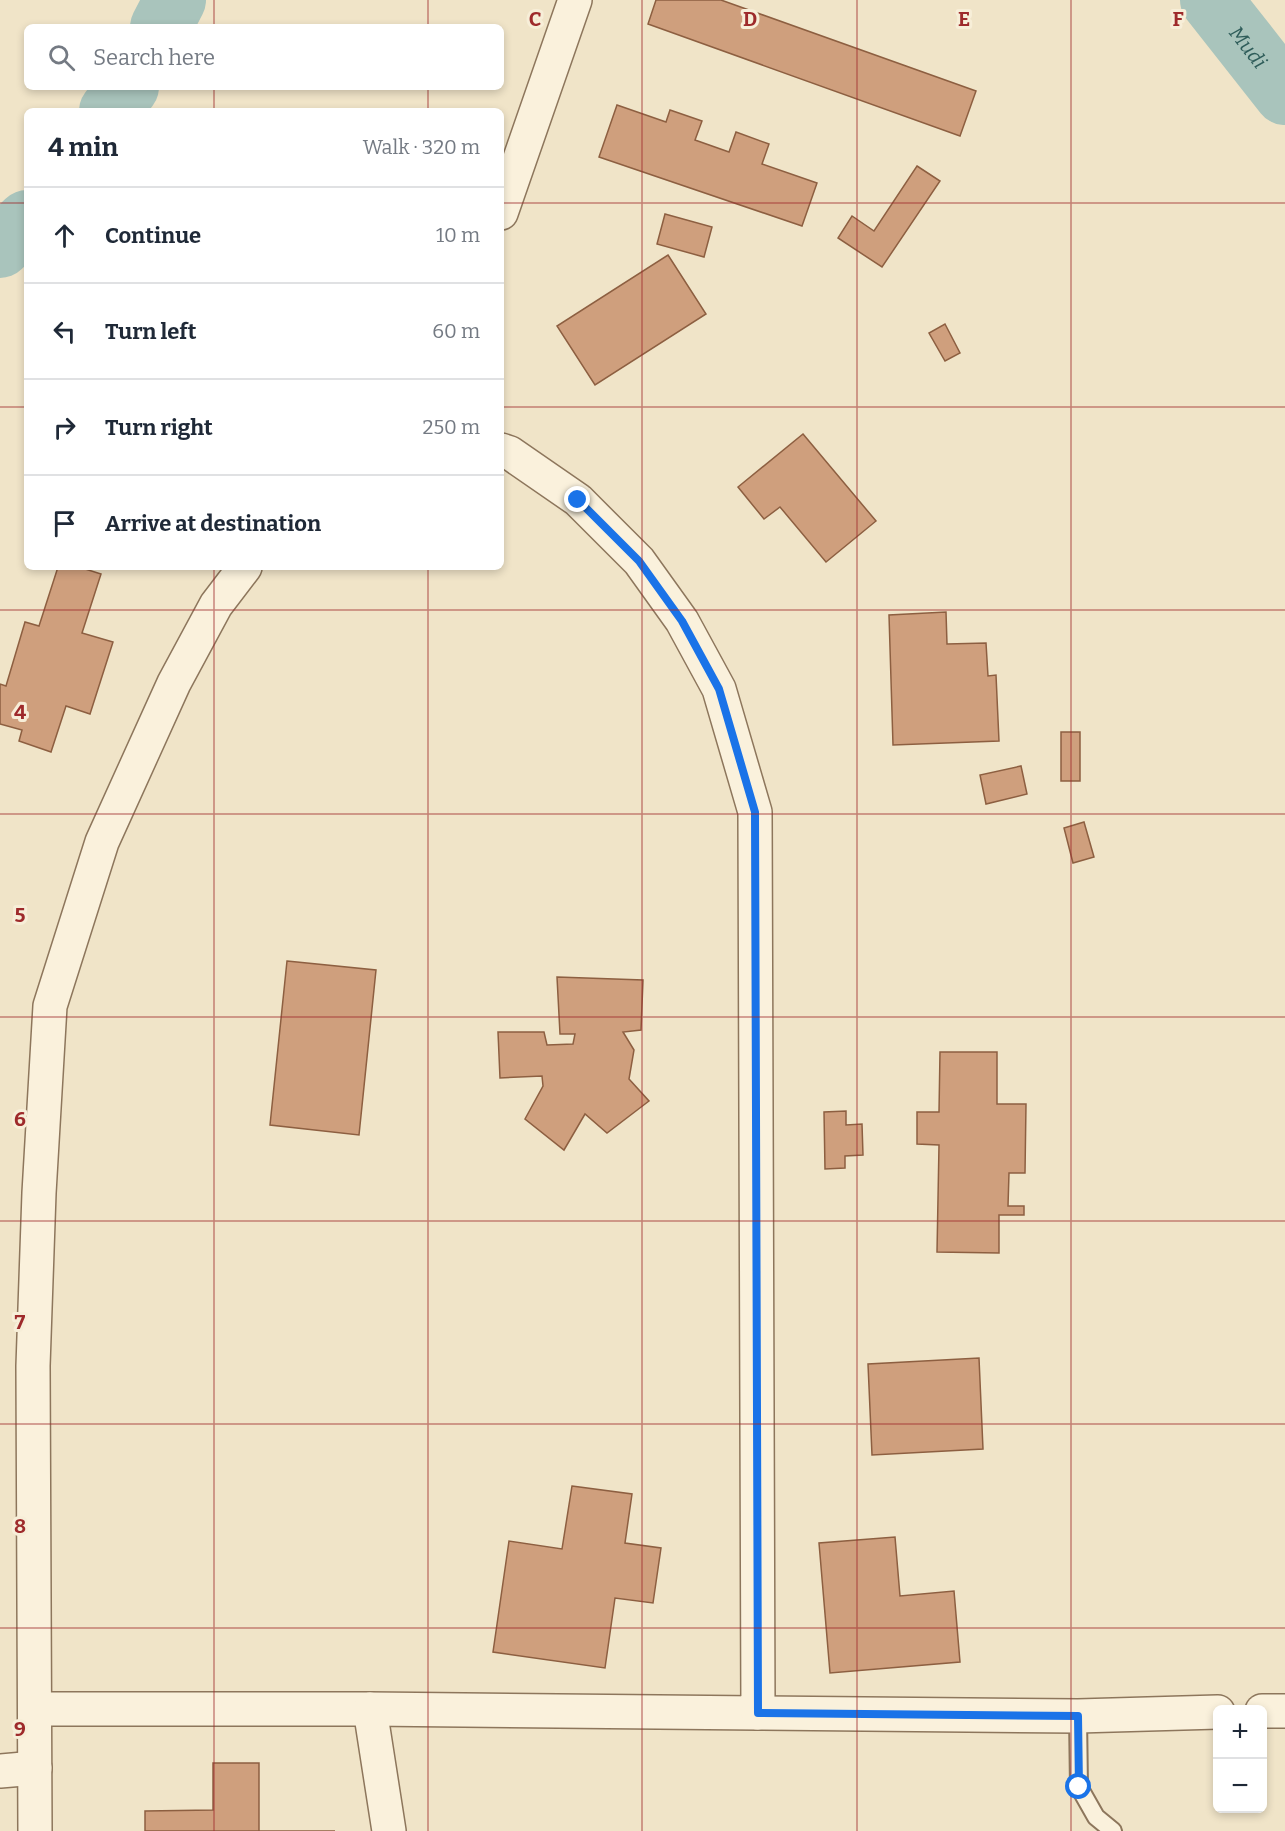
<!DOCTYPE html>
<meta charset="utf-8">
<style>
:root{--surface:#fff;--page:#f2f2f3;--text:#1f2937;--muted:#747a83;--line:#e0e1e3}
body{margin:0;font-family:Bitter,serif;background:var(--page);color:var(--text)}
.controls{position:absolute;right:18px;bottom:18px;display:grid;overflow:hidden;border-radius:9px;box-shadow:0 3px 9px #0003}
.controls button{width:54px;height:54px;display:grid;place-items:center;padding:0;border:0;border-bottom:2px solid var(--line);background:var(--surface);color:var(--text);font:30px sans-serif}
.stop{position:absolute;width:18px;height:18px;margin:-14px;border:4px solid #1a73e8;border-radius:50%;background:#fff}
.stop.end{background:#1a73e8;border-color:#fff;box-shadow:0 2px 6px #0008}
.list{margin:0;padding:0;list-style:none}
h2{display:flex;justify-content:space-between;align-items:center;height:78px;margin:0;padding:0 24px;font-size:26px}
h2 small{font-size:20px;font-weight:400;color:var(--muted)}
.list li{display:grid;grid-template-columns:39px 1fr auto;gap:18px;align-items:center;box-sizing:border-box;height:96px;padding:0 24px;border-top:2px solid var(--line)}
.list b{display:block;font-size:22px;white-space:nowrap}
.list em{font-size:20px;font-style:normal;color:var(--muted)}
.icon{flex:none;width:33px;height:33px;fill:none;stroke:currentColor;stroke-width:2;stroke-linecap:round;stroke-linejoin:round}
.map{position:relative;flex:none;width:1285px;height:1831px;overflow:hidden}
.search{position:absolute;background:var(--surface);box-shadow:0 3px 9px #0003;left:24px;top:24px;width:480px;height:66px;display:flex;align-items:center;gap:15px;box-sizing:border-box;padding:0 21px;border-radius:9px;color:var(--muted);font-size:22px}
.panel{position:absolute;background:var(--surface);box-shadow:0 3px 9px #0003;left:24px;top:108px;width:480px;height:462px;border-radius:9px}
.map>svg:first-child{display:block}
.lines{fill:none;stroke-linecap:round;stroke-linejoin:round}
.river{stroke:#a9c4bc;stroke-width:62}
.building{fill:#cf9f7d;stroke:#8d5f41;stroke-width:1.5}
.service-casing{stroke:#8d765c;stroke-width:20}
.minor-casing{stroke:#8d765c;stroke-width:36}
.service{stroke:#faf1dc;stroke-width:16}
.minor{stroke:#faf1dc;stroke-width:33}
.route{stroke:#1a73e8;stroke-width:8}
.grid{fill:none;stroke:#9e2a2b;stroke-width:1.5;stroke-opacity:0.55}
.labels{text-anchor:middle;stroke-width:6;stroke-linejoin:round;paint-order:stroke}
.water-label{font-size:20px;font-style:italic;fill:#2f5d5a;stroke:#f7eed8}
.grid-label{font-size:20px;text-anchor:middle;font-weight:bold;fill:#9e2a2b;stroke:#f7eed8;stroke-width:6;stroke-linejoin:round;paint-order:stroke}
</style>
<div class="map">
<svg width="1285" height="1831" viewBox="0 0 1285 1831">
<rect width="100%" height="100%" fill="#f0e4c8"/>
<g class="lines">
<g class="river">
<path id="s1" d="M1211,0L1285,94"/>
<polyline points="161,27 175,0"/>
<polyline points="110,111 128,87"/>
<polyline points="0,247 27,221"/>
</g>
</g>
<g class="building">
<polygon points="656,0 721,0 976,91 960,136 648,24"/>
<polygon points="617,105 666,122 670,110 702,121 695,140 729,152 736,132 769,144 762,164 817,183 802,226 599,157"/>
<polygon points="917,166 940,181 882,267 838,238 852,216 874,231"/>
<polygon points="665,214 712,227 704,257 657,244"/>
<polygon points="668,255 706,314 595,385 557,326"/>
<polygon points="945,324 960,353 945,361 929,333"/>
<polygon points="803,434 876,521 826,562 780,507 764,519 738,487"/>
<polygon points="58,567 79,567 101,574 82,633 113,642 90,714 66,706 51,752 19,741 22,730 0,724 0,684 6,686 25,622 39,626"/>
<polygon points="946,612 947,644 986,643 988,676 996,675 999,741 893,745 889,615"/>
<rect x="1061" y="732" width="19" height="49"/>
<polygon points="1021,766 1027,794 986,804 980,775"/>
<polygon points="1084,822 1094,857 1073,863 1064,828"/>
<polygon points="287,961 376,970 359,1135 270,1125"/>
<polygon points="557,977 643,980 641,1030 623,1032 634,1050 629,1079 649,1101 607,1133 585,1114 564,1150 525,1119 543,1086 542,1076 500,1078 498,1032 544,1032 547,1045 573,1044 575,1034 560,1034"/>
<polygon points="940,1052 997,1052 997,1104 1026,1104 1025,1173 1009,1173 1008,1206 1024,1206 1024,1215 999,1215 999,1253 937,1252 939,1145 917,1144 917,1112 939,1112"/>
<polygon points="846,1111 846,1125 862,1124 863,1155 845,1156 845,1168 825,1169 824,1112"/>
<polygon points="979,1358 983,1449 872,1455 868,1364"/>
<polygon points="572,1486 632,1494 625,1543 661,1548 653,1603 615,1598 605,1668 493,1652 509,1541 562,1549"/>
<polygon points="895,1537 900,1596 954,1591 960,1662 830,1673 819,1543"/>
<polygon points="213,1763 259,1763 259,1831 335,1831 145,1831 145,1811 213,1810"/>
</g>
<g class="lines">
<defs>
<polyline id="service" points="1078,1716 1079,1787 1096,1817 1113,1831"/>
<g id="minor">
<polyline points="501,213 575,0"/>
<polyline points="35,1709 370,1709 758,1713 755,812 719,689 682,621 639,561 578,500 510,453 501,450"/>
<polyline points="370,1709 389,1831"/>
<polyline points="1262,1711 1285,1711"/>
<polyline points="758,1713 1078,1716 1218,1712"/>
<polyline points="0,1771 35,1768"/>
<polyline points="35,1831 33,1366 39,1193 50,1006 102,842 174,683 216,605 245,567"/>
</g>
</defs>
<use href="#service" class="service-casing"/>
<use href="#minor" class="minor-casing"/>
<use href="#service" class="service"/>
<use href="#minor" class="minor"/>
</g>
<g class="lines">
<polyline class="route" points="578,500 639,561 682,621 719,689 755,812 758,1713 1078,1716 1079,1787"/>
</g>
<path class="grid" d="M214,0V27M428,0V27M642,0V1831M857,0V1831M1071,0V1831M214,87V111M428,87V111M0,203H27M501,203H1285M0,407H27M501,407H1285M214,567V1831M428,567V1831M0,610H1285M0,814H1285M0,1017H1285M0,1221H1285M0,1424H1285M0,1628H1285"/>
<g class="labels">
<g class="water-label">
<text dy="7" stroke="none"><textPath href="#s1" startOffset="60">Mudi</textPath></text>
</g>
</g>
<g class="grid-label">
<text x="535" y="26">C</text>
<text x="750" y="26">D</text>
<text x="964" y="26">E</text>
<text x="1178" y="26">F</text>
<text x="20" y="719">4</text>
<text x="20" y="922">5</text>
<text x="20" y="1126">6</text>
<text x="20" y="1329">7</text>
<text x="20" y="1533">8</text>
<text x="20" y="1736">9</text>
</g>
</svg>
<div class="controls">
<button>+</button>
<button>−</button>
</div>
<div class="stop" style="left:1079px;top:1787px"></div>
<div class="stop end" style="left:578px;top:500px"></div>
<div class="search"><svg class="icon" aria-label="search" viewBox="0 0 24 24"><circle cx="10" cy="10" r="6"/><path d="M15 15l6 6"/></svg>Search here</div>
<section class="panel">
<h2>4 min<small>Walk · 320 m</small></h2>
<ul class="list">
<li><svg class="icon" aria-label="ahead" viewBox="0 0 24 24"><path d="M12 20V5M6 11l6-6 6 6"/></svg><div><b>Continue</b></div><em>10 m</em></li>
<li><svg class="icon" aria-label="left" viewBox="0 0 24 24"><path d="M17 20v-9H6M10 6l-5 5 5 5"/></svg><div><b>Turn left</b></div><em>60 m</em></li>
<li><svg class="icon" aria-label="right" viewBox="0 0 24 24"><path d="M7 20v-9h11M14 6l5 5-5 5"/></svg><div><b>Turn right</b></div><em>250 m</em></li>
<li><svg class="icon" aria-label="arrive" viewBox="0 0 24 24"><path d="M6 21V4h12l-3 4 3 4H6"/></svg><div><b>Arrive at destination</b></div></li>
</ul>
</section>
</div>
